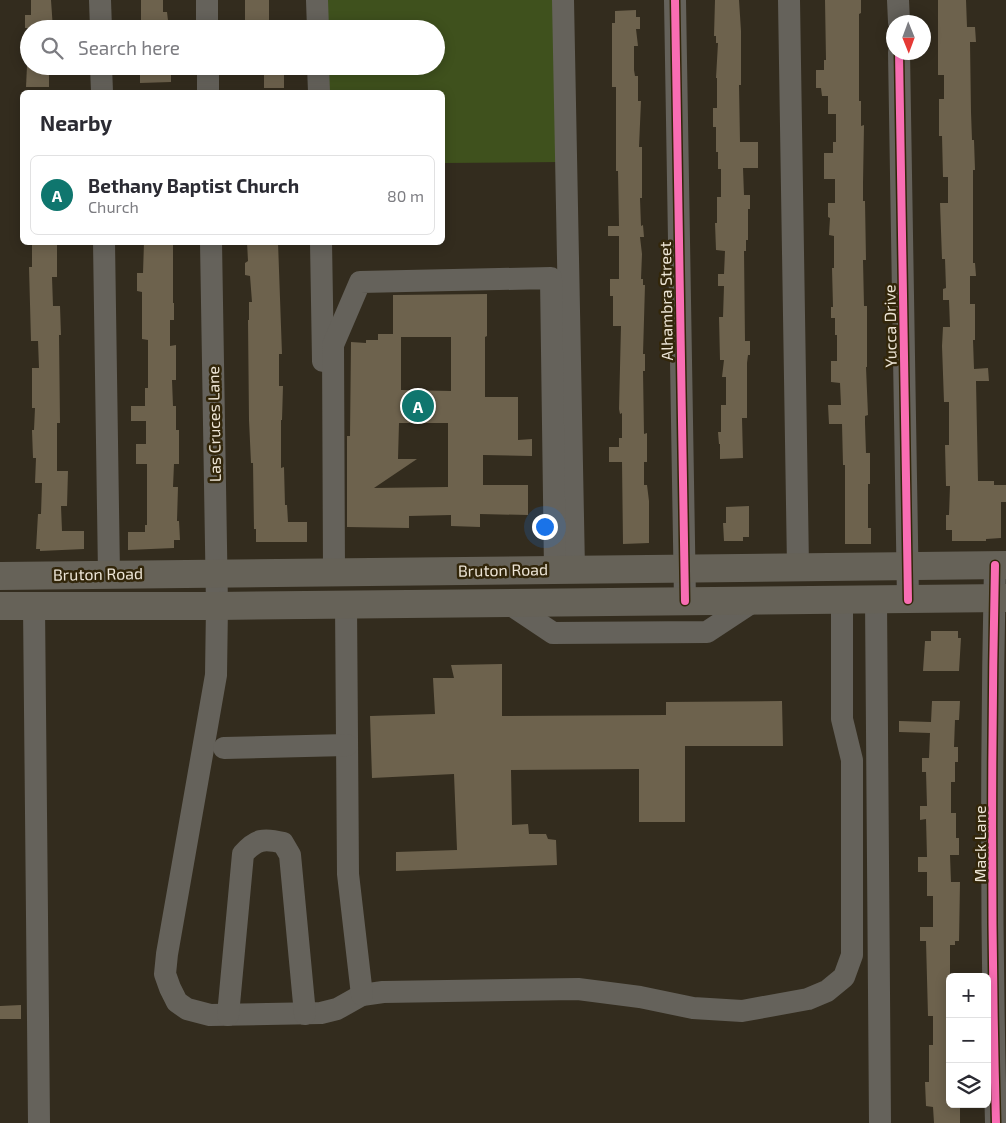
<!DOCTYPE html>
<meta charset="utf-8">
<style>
:root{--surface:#fff;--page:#f2f2f3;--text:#2b2b33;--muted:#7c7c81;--line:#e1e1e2;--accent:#0f766e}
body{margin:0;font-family:"Exo 2",sans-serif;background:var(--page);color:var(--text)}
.controls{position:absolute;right:15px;bottom:15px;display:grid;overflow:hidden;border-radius:8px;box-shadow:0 2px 12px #0003}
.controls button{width:45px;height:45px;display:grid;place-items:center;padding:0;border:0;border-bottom:1px solid var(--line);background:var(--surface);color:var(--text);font:25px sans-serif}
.compass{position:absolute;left:886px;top:15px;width:45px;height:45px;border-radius:50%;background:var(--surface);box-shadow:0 2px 12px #0003;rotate:179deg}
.you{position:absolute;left:544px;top:526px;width:18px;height:18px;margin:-12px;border:4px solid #fff;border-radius:50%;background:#1a73e8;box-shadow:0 0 0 8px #1a73e833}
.badge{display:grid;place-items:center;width:32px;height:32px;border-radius:50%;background:var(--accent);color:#fff;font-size:16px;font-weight:700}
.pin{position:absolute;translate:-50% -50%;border:2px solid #fff;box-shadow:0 1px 5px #0006}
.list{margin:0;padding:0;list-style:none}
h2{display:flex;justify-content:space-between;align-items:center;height:65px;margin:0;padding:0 20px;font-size:21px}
h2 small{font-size:16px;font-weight:400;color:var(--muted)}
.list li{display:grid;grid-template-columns:32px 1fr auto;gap:15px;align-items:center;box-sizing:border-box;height:80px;margin:0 10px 10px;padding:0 10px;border:1px solid var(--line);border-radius:8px}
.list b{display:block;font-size:19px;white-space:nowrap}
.list p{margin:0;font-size:16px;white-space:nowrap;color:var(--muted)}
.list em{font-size:16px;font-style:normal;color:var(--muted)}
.icon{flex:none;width:28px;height:28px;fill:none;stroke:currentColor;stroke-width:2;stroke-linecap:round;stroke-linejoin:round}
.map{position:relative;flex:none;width:1006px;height:1123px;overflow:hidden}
.search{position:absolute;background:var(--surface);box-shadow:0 2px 12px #0003;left:20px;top:20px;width:425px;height:55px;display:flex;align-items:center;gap:12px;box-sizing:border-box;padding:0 18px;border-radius:28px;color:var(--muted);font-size:19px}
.panel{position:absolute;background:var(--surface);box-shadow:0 2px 12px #0003;left:20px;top:90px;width:425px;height:155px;border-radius:8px}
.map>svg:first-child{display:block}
.green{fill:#3f511d}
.building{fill:#6d624d;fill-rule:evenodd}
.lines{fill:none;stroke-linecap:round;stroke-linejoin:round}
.minor{stroke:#65625b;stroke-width:22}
.major{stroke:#666258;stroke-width:28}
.cycleway-casing{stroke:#32260a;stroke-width:11}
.cycleway{stroke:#f96db3;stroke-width:8}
.labels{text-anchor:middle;stroke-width:5;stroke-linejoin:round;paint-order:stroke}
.street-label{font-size:16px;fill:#ede5d6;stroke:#32260a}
</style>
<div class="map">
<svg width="1006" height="1123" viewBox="0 0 1006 1123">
<rect width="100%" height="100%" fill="#332c1e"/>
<polygon class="green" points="323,0 560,0 562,162 443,163 442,92 324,92 324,66 436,66 436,29 324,29"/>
<g class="building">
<polygon points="31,0 51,0 53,29 25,28 25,15 31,15"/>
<polygon points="141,0 163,0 163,12 167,12 169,29 141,29"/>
<rect x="245" y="0" width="24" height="29"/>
<polygon points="715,0 739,0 741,31 741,85 739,85 740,142 758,142 758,168 743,168 744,195 750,195 750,209 748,209 748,240 746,240 746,251 744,251 745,341 750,341 750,355 748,355 747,363 747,418 742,418 743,458 720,459 720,444 719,444 718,432 721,432 721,405 726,405 726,377 722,377 724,360 720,360 719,317 723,317 724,286 718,286 718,274 724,274 725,251 716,250 715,223 717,223 717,197 721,197 721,169 718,169 718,152 716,152 716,127 713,127 713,108 717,108 717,78 716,78 718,43 716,43 716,36 714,36"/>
<polygon points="825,0 861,0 861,13 859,14 859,101 861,101 861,126 864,125 863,183 863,201 865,201 866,260 863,260 864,306 867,306 867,367 866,367 868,415 865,416 865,423 866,453 870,453 870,484 868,484 868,528 871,528 871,544 845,544 845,465 843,465 842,424 829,424 828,405 841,405 840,383 831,382 831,361 837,361 837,335 835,335 835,318 831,318 831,307 833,307 832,268 834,268 834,236 829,235 830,218 828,217 828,203 835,203 835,179 824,179 824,153 833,153 833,142 836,142 836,114 828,114 828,96 822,96 821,88 816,88 816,70 824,70 824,60 826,60"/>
<polygon points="938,0 966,0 967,27 975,27 976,42 970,42 971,112 972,140 974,140 975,170 973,170 973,263 975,263 976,276 970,276 970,304 975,304 975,340 973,340 974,369 988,368 989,381 976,381 978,481 994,481 994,485 1006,485 1006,502 1001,502 1001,538 986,539 986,541 952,541 952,530 946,530 946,515 949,515 950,486 946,486 945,445 949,445 949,402 944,402 942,346 943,327 950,327 949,300 943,300 943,289 946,288 945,259 942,259 940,203 948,203 948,177 943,177 942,136 939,136 939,99 944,99 944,75 938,75"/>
<polygon points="636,10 636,17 640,17 640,29 636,29 638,46 634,46 634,70 635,76 638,76 638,101 641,101 639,147 642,147 642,198 640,198 641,226 643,225 644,237 640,237 642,254 641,279 643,279 643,285 645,285 643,354 645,354 645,371 643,371 644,434 647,433 647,462 644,462 644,485 647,485 649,501 649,543 623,544 622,462 609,462 609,447 619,447 619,438 622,438 622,413 620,414 619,409 621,326 613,326 613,296 610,296 610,279 619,279 619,236 608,236 608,226 619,226 618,171 616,171 616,87 612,87 612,23 615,23 615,11"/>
<polygon points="27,66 49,66 49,87 26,87"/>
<polygon points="140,66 171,66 171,82 140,83"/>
<rect x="264" y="66" width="20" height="22"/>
<polygon points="32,242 57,242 57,277 52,277 53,306 60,306 61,335 59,335 60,423 57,423 57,471 68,471 67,506 61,506 62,531 84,531 84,549 40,551 40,549 36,549 38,514 41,514 42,483 35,483 36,458 33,458 32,430 34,430 35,408 32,408 32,368 39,368 38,341 31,341 29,267 32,267"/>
<polygon points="144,242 173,242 173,303 174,303 174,320 170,320 170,346 176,345 176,380 172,380 173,406 176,406 176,430 179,430 179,464 174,464 173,487 178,487 177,521 179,521 180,540 174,540 174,548 128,550 128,532 145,532 145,525 147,525 147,464 136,464 136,444 146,444 146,421 131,421 131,406 145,406 145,388 148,388 148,340 142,339 142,292 137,291 137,273 143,273"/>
<polygon points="247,242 278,242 282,354 279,354 279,386 283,386 282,420 281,420 281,468 284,467 285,505 287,505 288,522 307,522 307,542 256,542 256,529 254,529 253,463 251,463 249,420 248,320 249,320 249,302 252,302 250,276 245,275 245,263 248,261"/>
<path d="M487,294V336L485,337V397H518V440L532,439V456L483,455V485H528V515L480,514V527L451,526V515L409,516V528L347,527V436H350L351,342L366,343V340H378V334H393V295ZM401,337H451V391L401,390ZM399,423H448V487L374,488L417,459H398Z"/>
<polygon points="749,506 749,537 743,537 743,541 724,541 723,523 726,523 726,507"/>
<polygon points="931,631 958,631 958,638 961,638 959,671 923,671 925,641 931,641"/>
<polygon points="502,664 502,716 666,715 666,702 782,701 783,746 685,746 685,822 639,822 639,769 511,770 512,825 528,824 529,834 546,834 548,839 556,840 557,865 396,871 396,852 457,850 454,774 372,778 370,716 435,714 433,678 454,678 451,665"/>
<polygon points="932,701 960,701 959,720 955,720 954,747 958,747 958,762 955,762 955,782 951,782 951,813 956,813 956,838 959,838 959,855 950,855 951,882 960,882 959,941 955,941 955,945 950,945 950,1104 960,1104 960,1123 934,1123 933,1107 926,1106 925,1082 929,1082 929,1045 933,1045 933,1016 928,1016 926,941 920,941 920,927 933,927 933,896 927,896 927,872 918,872 918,857 927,857 926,819 920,820 920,806 927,806 926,772 922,772 922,758 929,758 930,733 899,732 899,721 931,722"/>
<polygon points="21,1005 21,1019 0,1019 0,1006"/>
</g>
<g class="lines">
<g class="minor">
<polyline points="100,0 101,29"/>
<polyline points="207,0 207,29"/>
<polyline points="317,0 318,29"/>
<polyline points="563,0 574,569"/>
<polyline points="675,0 685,601"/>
<polyline points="789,0 798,567"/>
<polyline points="898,0 899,22"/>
<polyline points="899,52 908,600"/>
<polyline points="101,66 102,92"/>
<polyline points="208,66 208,92"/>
<polyline points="318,66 319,92"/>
<polyline points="104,242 109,574"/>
<polyline points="211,242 217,606 216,675 167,954 165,974 170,988 177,1002 187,1009 210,1015 321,1013 337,1009 362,995 383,992 578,989 640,997 693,1008 742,1011 808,999 827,991 844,977 852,955 852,760 842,719 842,600"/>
<polyline points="321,242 323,361"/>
<path d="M995,565C991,751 991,937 996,1123"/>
<polyline points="334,572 333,345 360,282 551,278 555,570"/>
<polyline points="876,600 880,1123"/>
<polyline points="508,603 553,633 707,632 754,601"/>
<polyline points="346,604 348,874 362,995"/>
<polyline points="34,606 39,1123"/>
<polyline points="224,748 347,745"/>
<path d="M228,1015L243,854C256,839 264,838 283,843L290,855L305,1014"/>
</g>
<g class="major">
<polyline points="0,576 1006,565"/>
<polyline points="0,606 217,606 1006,598"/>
</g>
<defs>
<g id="cycleway">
<polyline points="675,0 685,601"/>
<polyline points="899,52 908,600"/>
<path d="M995,565C991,751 991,937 996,1123"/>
</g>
</defs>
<use href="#cycleway" class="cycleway-casing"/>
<use href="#cycleway" class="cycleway"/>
</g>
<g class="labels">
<g class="street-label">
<text transform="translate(666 301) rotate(-91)" y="6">Alhambra Street</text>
<text transform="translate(890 326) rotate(-91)" y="6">Yucca Drive</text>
<text transform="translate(214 424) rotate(-91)" y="6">Las Cruces Lane</text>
<text transform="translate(503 570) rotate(-1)" y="6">Bruton Road</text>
<text transform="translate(98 574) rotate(-1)" y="6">Bruton Road</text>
<text transform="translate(980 844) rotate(-90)" y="6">Mack Lane</text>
</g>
</g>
</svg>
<div class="controls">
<button>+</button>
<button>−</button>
<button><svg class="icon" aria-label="layers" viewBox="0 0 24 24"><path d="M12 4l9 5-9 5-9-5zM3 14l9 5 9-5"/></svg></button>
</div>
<svg class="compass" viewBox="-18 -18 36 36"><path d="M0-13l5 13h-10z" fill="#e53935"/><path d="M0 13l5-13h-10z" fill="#7c7c81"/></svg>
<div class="you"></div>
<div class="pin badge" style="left:418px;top:406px">A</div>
<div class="search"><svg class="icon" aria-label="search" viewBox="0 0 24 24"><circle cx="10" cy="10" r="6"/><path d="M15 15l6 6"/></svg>Search here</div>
<section class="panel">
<h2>Nearby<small></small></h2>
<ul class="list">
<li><span class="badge">A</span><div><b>Bethany Baptist Church</b><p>Church</p></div><em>80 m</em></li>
</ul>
</section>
</div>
